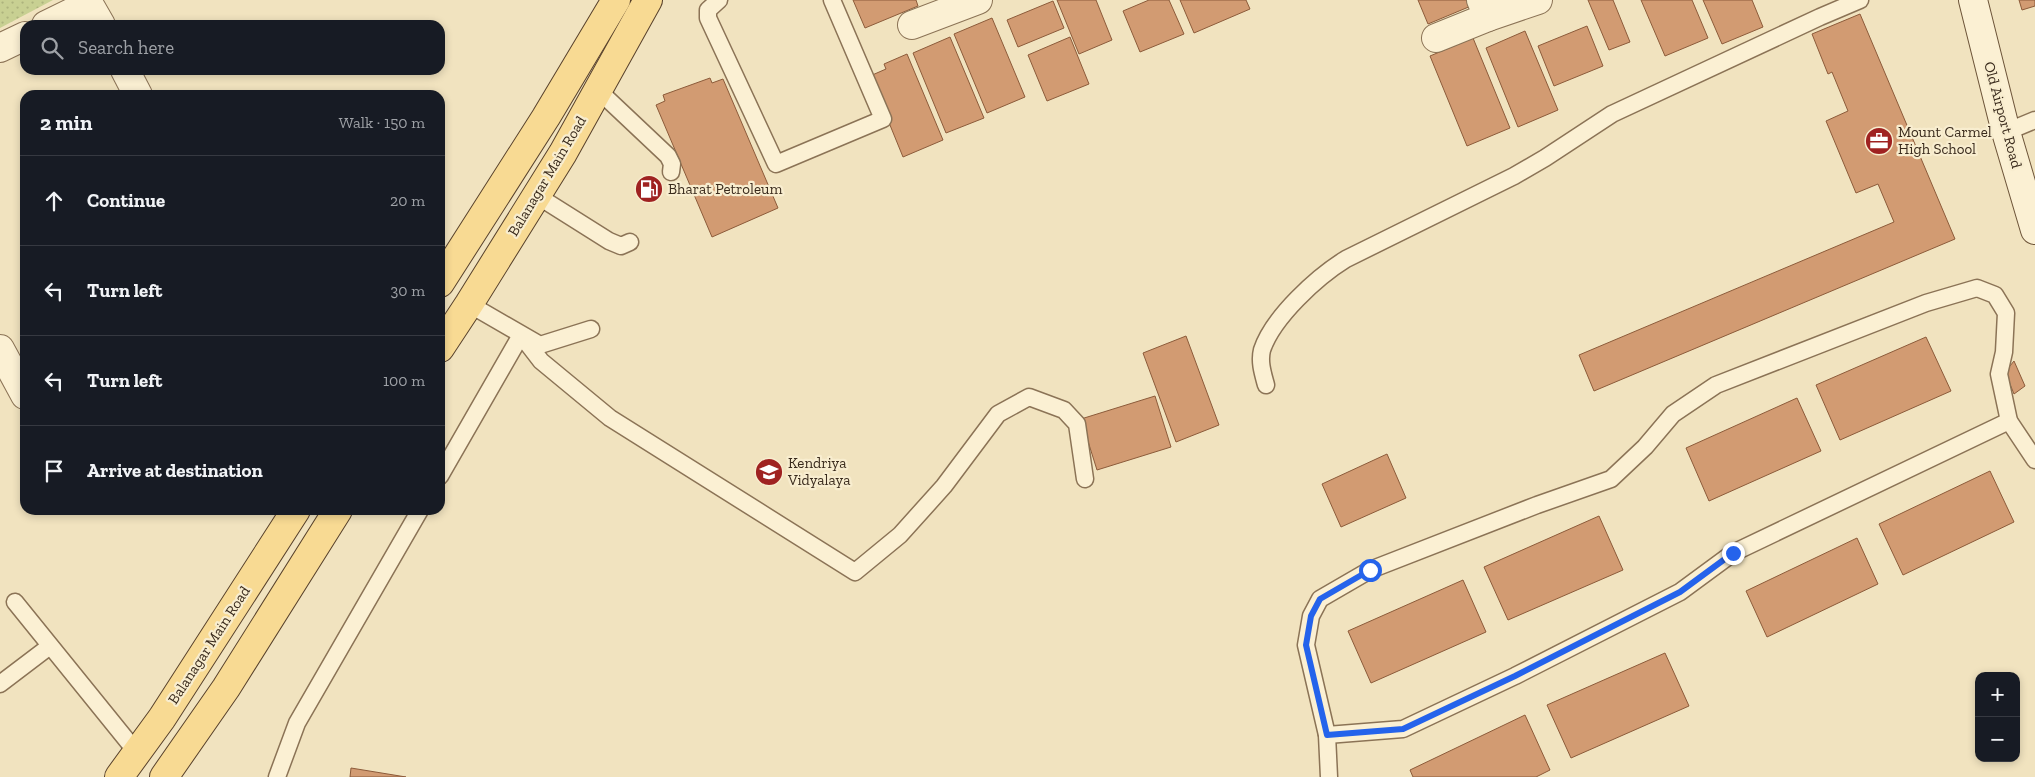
<!DOCTYPE html>
<meta charset="utf-8">
<style>
:root{--surface:#171b24;--page:#20242c;--text:#f1f3f6;--muted:#9ea1a6;--line:#363941}
body{margin:0;font-family:"Zilla Slab",serif;background:var(--page);color:var(--text)}
.controls{position:absolute;right:15px;bottom:15px;display:grid;overflow:hidden;border-radius:10px;box-shadow:0 2px 8px #0003}
.controls button{width:45px;height:45px;display:grid;place-items:center;padding:0;border:0;border-bottom:1px solid var(--line);background:var(--surface);color:var(--text);font:25px sans-serif}
.stop{position:absolute;width:15px;height:15px;margin:-11px;border:4px solid #2563eb;border-radius:50%;background:#fff}
.stop.end{background:#2563eb;border-color:#fff;box-shadow:0 1px 5px #0008}
.list{margin:0;padding:0;list-style:none}
h2{display:flex;justify-content:space-between;align-items:center;height:65px;margin:0;padding:0 20px;font-size:21px}
h2 small{font-size:16px;font-weight:400;color:var(--muted)}
.list li{display:grid;grid-template-columns:32px 1fr auto;gap:15px;align-items:center;box-sizing:border-box;height:90px;padding:0 20px;border-top:1px solid var(--line)}
.list b{display:block;font-size:19px;white-space:nowrap}
.list em{font-size:16px;font-style:normal;color:var(--muted)}
.icon{flex:none;width:28px;height:28px;fill:none;stroke:currentColor;stroke-width:2;stroke-linecap:round;stroke-linejoin:round}
.map{position:relative;flex:none;width:2035px;height:777px;overflow:hidden}
.search{position:absolute;background:var(--surface);box-shadow:0 2px 8px #0003;left:20px;top:20px;width:425px;height:55px;display:flex;align-items:center;gap:12px;box-sizing:border-box;padding:0 18px;border-radius:15px;color:var(--muted);font-size:19px}
.panel{position:absolute;background:var(--surface);box-shadow:0 2px 8px #0003;left:20px;top:90px;width:425px;height:425px;border-radius:15px}
.map>svg:first-child{display:block}
.grass{fill:url(#grass-dots)}
.building{fill:#d29b72;stroke:#8c5b3a}
.lines{fill:none;stroke-linecap:round;stroke-linejoin:round}
.lane-casing{stroke:#8b7356;stroke-width:19}
.street-casing{stroke:#8b7356;stroke-width:30}
.secondary-casing{stroke:#6d5439;stroke-width:30}
.primary-casing{stroke:#58412b;stroke-width:30}
.lane{stroke:#fbf0d3;stroke-width:16}
.street{stroke:#fbf0d3;stroke-width:28}
.secondary{stroke:#fbf0d3;stroke-width:28}
.primary{stroke:#f8da93;stroke-width:28}
.route{stroke:#2563eb;stroke-width:6}
.labels{text-anchor:middle;stroke-width:4.5;stroke-linejoin:round;paint-order:stroke}
.street-label{font-size:15px;fill:#392a1c;stroke:#f8edcf}
.poi-label{font-size:15px;fill:#392a1c;stroke:#f8edcf;text-anchor:start}
</style>
<div class="map">
<svg width="2035" height="777" viewBox="0 0 2035 777">
<defs>
<pattern id="grass-dots" width="8" height="8" patternUnits="userSpaceOnUse" patternTransform="scale(1.25)"><rect width="8" height="8" fill="#c8d092"/><path d="M2 2h.1M6 6h.1" fill="none" stroke="#adb37d" stroke-width="1.8" stroke-linecap="round"/></pattern>
</defs>
<rect width="100%" height="100%" fill="#f1e3bf"/>
<polygon class="grass" points="0,0 53,0 0,28"/>
<g class="building">
<polygon points="853,0 916,0 918,6 865,28"/>
<polygon points="1057,0 1096,0 1112,40 1079,54"/>
<polygon points="1149,0 1169,0 1184,34 1140,52 1123,11"/>
<polygon points="1180,0 1246,0 1250,9 1194,33"/>
<polygon points="1418,0 1469,0 1471,6 1428,24"/>
<polygon points="1588,0 1613,0 1630,42 1609,50"/>
<polygon points="1641,0 1692,0 1708,38 1665,56"/>
<polygon points="1703,0 1752,0 1763,27 1722,44"/>
<polygon points="2019,0 2035,0 2035,6 2022,10"/>
<polygon points="1053,1 1064,28 1018,47 1007,20"/>
<polygon points="1860,14 1955,239 1594,391 1579,355 1894,222 1878,184 1856,193 1826,121 1848,111 1832,72 1828,74 1812,34"/>
<polygon points="992,18 1025,97 987,113 954,34"/>
<polygon points="1587,26 1603,66 1554,86 1538,46"/>
<polygon points="1525,31 1558,110 1518,127 1486,48"/>
<polygon points="950,37 984,118 946,133 913,53"/>
<polygon points="1070,37 1089,84 1047,101 1028,55"/>
<polygon points="1473,38 1510,128 1467,146 1430,56"/>
<polygon points="907,54 943,140 903,157 870,76 886,69 884,64"/>
<polygon points="710,78 712,83 723,79 778,208 712,237 656,105 665,101 663,95"/>
<polygon points="1186,336 1219,425 1176,442 1143,353"/>
<polygon points="1926,337 1951,391 1840,440 1816,385"/>
<polygon points="2014,361 2025,386 2014,394 2005,372"/>
<polygon points="1155,396 1171,447 1097,470 1081,419"/>
<polygon points="1797,398 1821,451 1709,501 1686,448"/>
<polygon points="1387,454 1406,498 1341,527 1322,484"/>
<polygon points="1990,471 2014,522 1903,575 1879,524"/>
<polygon points="1599,516 1623,570 1508,620 1484,567"/>
<polygon points="1857,538 1878,584 1767,637 1746,591"/>
<polygon points="1463,580 1486,632 1371,683 1348,631"/>
<polygon points="1665,653 1689,706 1571,758 1547,705"/>
<polygon points="1525,715 1550,770 1536,777 1413,777 1410,770"/>
<polygon points="351,768 406,777 350,777"/>
</g>
<g class="lines">
<defs>
<g id="lane">
<polyline points="719,0 708,10 708,18 776,164 883,119 832,0"/>
<polyline points="598,90 668,156 672,164 671,172"/>
<polyline points="2006,132 2035,120"/>
<polyline points="536,195 609,241 621,246 630,242"/>
<polyline points="469,304 540,345 591,329"/>
<path d="M1266,385C1263,374 1259,362 1262,350C1273,317 1317,277 1346,259L1514,176L1545,158L1612,114L1820,17L1860,0"/>
<polyline points="440,476 521,335 541,361 610,418 855,572 900,535 944,486 998,414 1029,397 1064,410 1077,424 1085,479"/>
<polyline points="15,602 138,754"/>
<polyline points="0,684 50,646"/>
<polyline points="1327,735 1403,729 1515,676 1680,592 1733,553 2009,421"/>
<polyline points="277,777 297,723 420,510"/>
<polyline points="1329,777 1327,735 1306,645 1311,616 1320,599 1370,570 1537,505 1611,479 1645,447 1673,414 1716,385 1926,303 1977,288 1995,295 2006,313 2004,352 1999,374 2009,421 2035,460"/>
</g>
<g id="street">
<polyline points="1481,0 1488,17 1538,0"/>
<polyline points="46,25 89,4 101,25"/>
<polyline points="912,25 978,0"/>
<polyline points="1436,38 1488,17"/>
<polyline points="0,48 25,36"/>
<polyline points="125,70 138,95"/>
<polyline points="0,349 25,395"/>
</g>
<polyline id="secondary" points="1973,0 2006,132 2035,230"/>
<g id="primary">
<polyline points="440,283 546,117 616,0"/>
<polyline points="440,348 469,304 563,153 648,0"/>
<polyline points="119,777 162,718 296,510"/>
<polyline points="164,777 226,688 338,510"/>
</g>
</defs>
<use href="#lane" class="lane-casing"/>
<use href="#street" class="street-casing"/>
<use href="#secondary" class="secondary-casing"/>
<use href="#primary" class="primary-casing"/>
<use href="#lane" class="lane"/>
<use href="#street" class="street"/>
<use href="#secondary" class="secondary"/>
<use href="#primary" class="primary"/>
</g>
<g class="lines">
<polyline class="route" points="1370,570 1320,599 1311,616 1306,645 1327,735 1403,729 1515,676 1680,592 1733,553"/>
</g>
<defs>
<symbol id="office-disc" viewBox="-11 -11 22 22"><circle r="9.5" fill="#9f2221" stroke="#f8edcf"/><path d="M-6-3h4V-5.5h4V-3h4V5H-6ZM-1-4.5V-3h2v-1.5ZM-6 0V1H6V0Z" fill="#fff"/></symbol>
<symbol id="fuel-disc" viewBox="-11 -11 22 22"><circle r="9.5" fill="#9f2221" stroke="#f8edcf"/><path d="M-5.5-6h7V0h2V4h1.3V-2.5L3-4.5l.8-.8L6-3V5H2.5V1h-1V6h-7ZM-4.2-4.7v3.2H.2V-4.7Z" fill="#fff"/></symbol>
<symbol id="school-disc" viewBox="-11 -11 22 22"><circle r="9.5" fill="#9f2221" stroke="#f8edcf"/><path d="M0-5L7-2L0 1L-7-2ZM-4 1L0 2.5L4 1V4Q0 6-4 4Z" fill="#fff"/></symbol>
</defs>
<g fill-rule="evenodd">
<use href="#office-disc" x="1863" y="125" width="32" height="32"/>
<use href="#fuel-disc" x="633" y="173" width="32" height="32"/>
<use href="#school-disc" x="753" y="456" width="32" height="32"/>
</g>
<g class="labels">
<g class="street-label">
<text transform="translate(2003 115) rotate(75)" y="5">Old Airport Road</text>
<text transform="translate(547 176) rotate(-59)" y="5">Balanagar Main Road</text>
<text transform="translate(209 645) rotate(-57)" y="5">Balanagar Main Road</text>
</g>
<g class="poi-label">
<text x="1898" y="137">Mount Carmel<tspan x="1898" dy="17">High School</tspan></text>
<text x="668" y="194">Bharat Petroleum</text>
<text x="788" y="468">Kendriya<tspan x="788" dy="17">Vidyalaya</tspan></text>
</g>
</g>
</svg>
<div class="controls">
<button>+</button>
<button>−</button>
</div>
<div class="stop" style="left:1370px;top:570px"></div>
<div class="stop end" style="left:1733px;top:553px"></div>
<div class="search"><svg class="icon" aria-label="search" viewBox="0 0 24 24"><circle cx="10" cy="10" r="6"/><path d="M15 15l6 6"/></svg>Search here</div>
<section class="panel">
<h2>2 min<small>Walk · 150 m</small></h2>
<ul class="list">
<li><svg class="icon" aria-label="ahead" viewBox="0 0 24 24"><path d="M12 20V5M6 11l6-6 6 6"/></svg><div><b>Continue</b></div><em>20 m</em></li>
<li><svg class="icon" aria-label="left" viewBox="0 0 24 24"><path d="M17 20v-9H6M10 6l-5 5 5 5"/></svg><div><b>Turn left</b></div><em>30 m</em></li>
<li><svg class="icon" aria-label="left" viewBox="0 0 24 24"><path d="M17 20v-9H6M10 6l-5 5 5 5"/></svg><div><b>Turn left</b></div><em>100 m</em></li>
<li><svg class="icon" aria-label="arrive" viewBox="0 0 24 24"><path d="M6 21V4h12l-3 4 3 4H6"/></svg><div><b>Arrive at destination</b></div></li>
</ul>
</section>
</div>
